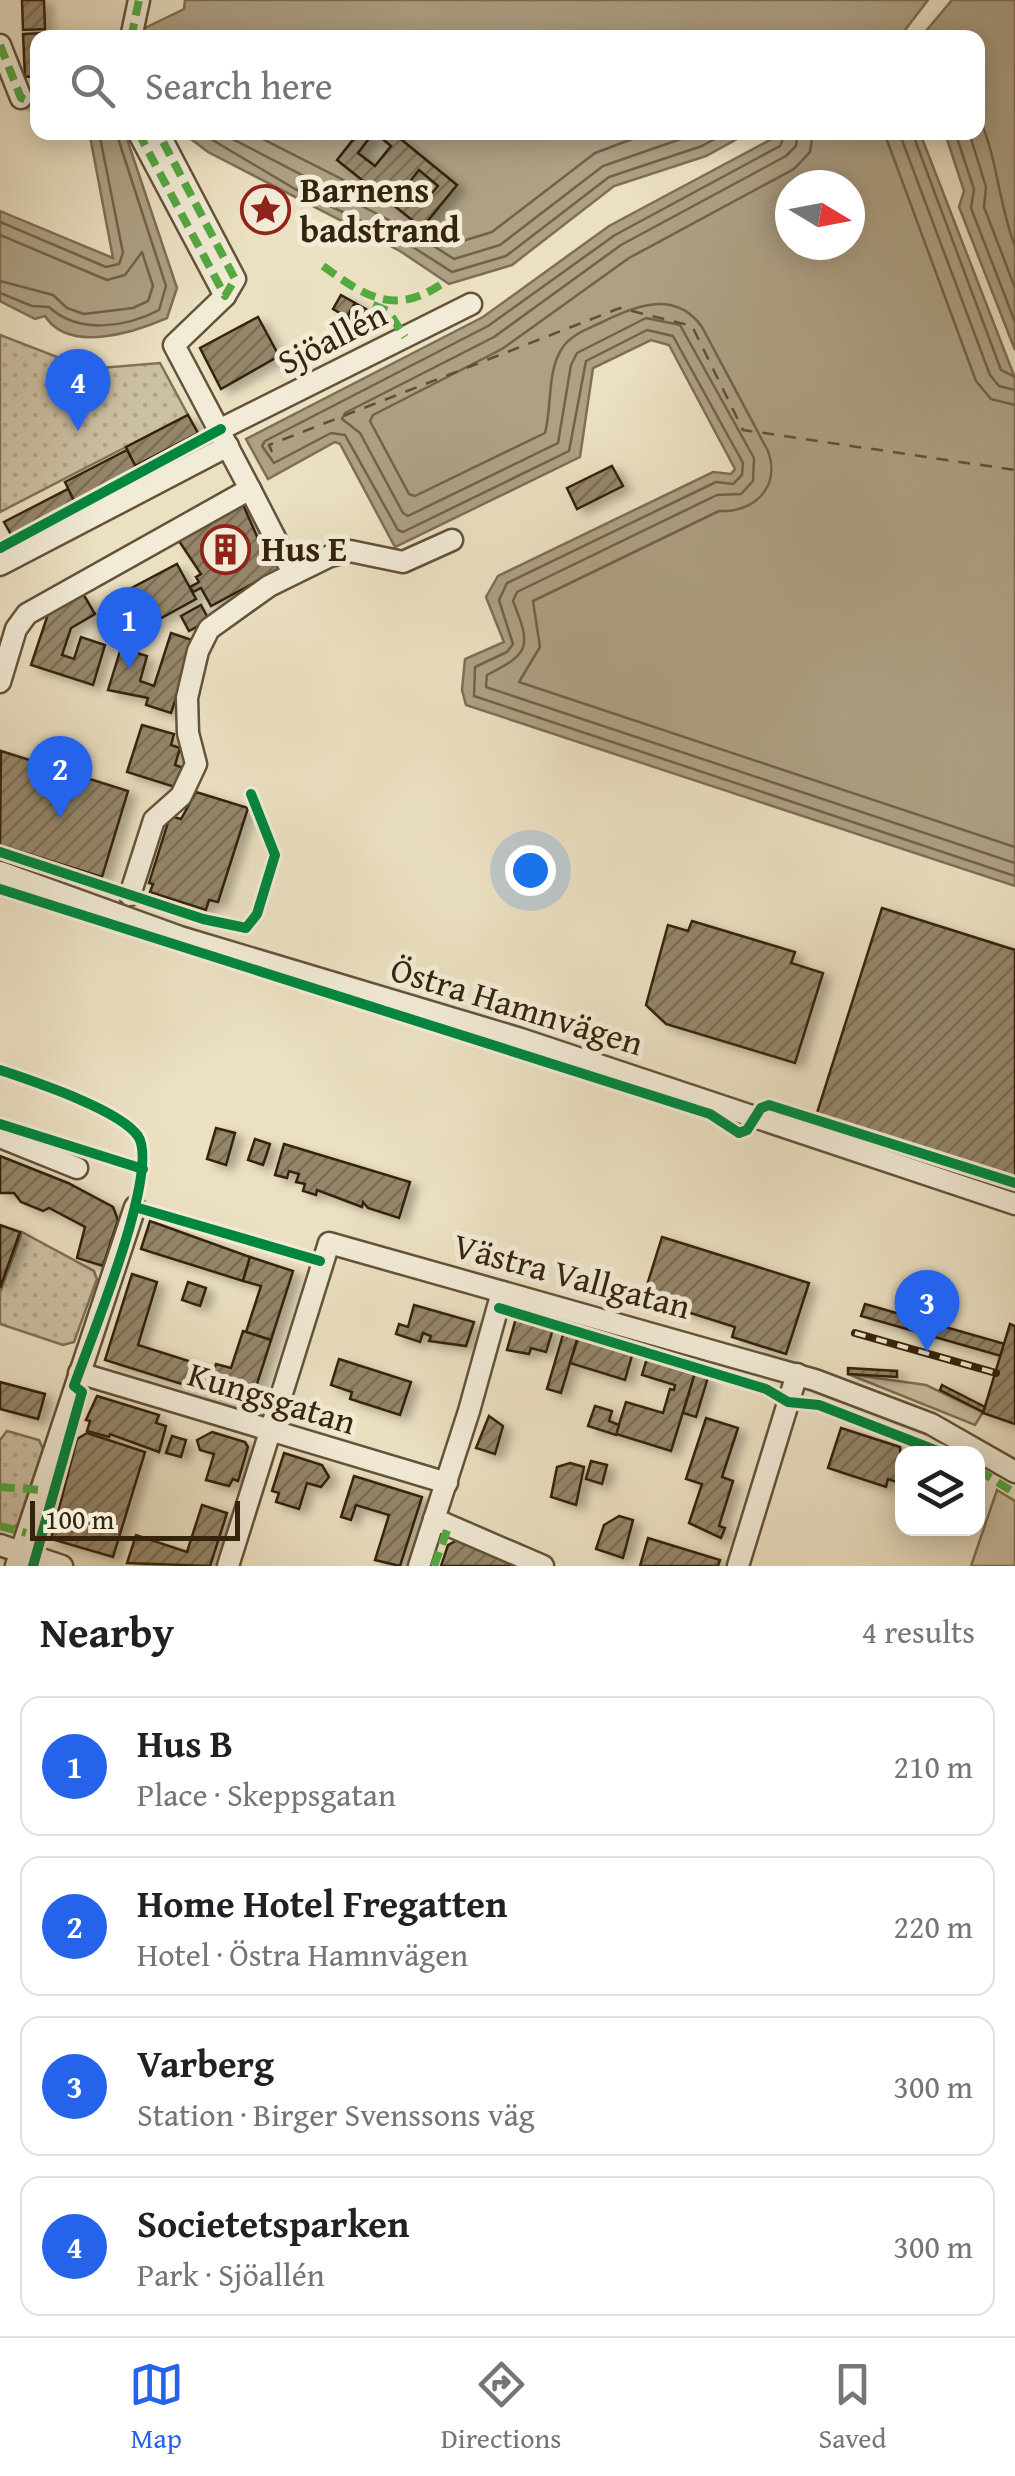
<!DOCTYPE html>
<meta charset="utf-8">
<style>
:root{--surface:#fff;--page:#f2f2f2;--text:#202124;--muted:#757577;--line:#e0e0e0;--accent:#2563eb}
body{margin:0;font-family:"Gentium Book Plus",serif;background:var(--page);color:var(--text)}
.controls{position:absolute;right:30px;bottom:30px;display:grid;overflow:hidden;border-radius:20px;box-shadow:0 5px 25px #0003}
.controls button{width:90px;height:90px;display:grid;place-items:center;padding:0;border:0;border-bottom:2px solid var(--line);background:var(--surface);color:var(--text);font:50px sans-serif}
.compass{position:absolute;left:775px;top:170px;width:90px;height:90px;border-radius:50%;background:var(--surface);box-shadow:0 5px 25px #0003;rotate:100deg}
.scale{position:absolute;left:30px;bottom:25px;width:210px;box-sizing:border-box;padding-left:10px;border:5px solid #35240b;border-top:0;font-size:28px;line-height:35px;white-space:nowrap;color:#35240b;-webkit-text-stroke:8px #f2ebd7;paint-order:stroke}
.you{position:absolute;left:530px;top:870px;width:35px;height:35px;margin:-25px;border:8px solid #fff;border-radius:50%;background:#1a73e8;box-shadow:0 0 0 15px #1a73e833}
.badge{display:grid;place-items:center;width:65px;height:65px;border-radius:50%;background:var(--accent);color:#fff;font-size:32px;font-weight:700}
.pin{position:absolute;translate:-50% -82px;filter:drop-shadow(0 2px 5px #0008)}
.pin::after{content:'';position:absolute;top:52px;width:35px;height:30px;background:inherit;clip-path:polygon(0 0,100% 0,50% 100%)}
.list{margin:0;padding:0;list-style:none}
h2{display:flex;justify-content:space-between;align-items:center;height:130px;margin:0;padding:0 40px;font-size:42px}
h2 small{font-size:32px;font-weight:400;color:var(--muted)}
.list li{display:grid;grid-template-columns:65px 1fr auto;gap:30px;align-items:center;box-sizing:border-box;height:140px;margin:0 20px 20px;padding:0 20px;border:2px solid var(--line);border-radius:20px}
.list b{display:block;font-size:38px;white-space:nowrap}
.list p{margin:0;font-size:32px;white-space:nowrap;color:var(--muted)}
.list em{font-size:32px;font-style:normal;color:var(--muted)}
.icon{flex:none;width:55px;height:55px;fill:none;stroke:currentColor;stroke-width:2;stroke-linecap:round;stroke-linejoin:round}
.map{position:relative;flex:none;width:1015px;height:1566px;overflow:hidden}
.search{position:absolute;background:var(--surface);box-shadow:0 5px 25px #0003;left:30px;right:30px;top:30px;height:110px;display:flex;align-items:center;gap:25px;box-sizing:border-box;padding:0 35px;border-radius:20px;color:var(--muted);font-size:38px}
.sheet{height:770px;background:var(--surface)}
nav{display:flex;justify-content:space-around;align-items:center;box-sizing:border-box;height:140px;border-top:2px solid var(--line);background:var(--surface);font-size:28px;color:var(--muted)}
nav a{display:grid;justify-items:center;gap:5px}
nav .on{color:var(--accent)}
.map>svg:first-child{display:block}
.green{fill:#ccc0a3;stroke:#807257;stroke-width:2.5}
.park{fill:url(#park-dots);stroke:#807257;stroke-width:2.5}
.water{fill:#ada084;stroke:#7d6e54;stroke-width:2.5;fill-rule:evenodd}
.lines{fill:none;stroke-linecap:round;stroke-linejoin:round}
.shore{stroke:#716248;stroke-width:2.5}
.ferry{stroke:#5f4f35;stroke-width:2.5;stroke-dasharray:12 10;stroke-linecap:butt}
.building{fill:url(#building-hatch);stroke:#35240b;stroke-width:2.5;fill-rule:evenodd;filter:url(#shadow)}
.minor-tunnel{stroke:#c7ba9d;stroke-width:20;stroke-dasharray:20 10;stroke-linecap:butt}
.minor-casing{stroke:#625339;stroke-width:25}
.minor{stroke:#f2ebd7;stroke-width:20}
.rail-casing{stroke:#35240b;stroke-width:8}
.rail{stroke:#f2ebd7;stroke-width:4;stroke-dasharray:11;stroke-linecap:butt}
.quiet{stroke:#54aa41;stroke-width:8;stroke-dasharray:15 8;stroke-linecap:butt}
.cycleway-casing{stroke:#f2ebd7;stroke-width:16}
.cycleway{stroke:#00873e;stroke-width:10}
.labels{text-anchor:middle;stroke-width:10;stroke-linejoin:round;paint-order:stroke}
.poi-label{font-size:35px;font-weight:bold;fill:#35240b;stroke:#f2ebd7;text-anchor:start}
.street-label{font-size:35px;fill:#35240b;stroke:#f2ebd7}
</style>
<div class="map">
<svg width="1015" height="1566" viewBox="0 0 1015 1566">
<defs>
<pattern id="park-dots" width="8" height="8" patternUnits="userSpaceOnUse" patternTransform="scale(2.5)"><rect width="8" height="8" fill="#ccc0a3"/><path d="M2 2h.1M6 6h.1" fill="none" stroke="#b0a58b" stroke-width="1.8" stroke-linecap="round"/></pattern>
<pattern id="building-hatch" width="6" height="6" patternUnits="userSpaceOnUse" patternTransform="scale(2.5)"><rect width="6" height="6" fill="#94866a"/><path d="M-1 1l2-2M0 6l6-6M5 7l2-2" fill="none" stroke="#7a6d55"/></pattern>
<filter id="shadow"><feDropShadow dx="8" dy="5" stdDeviation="5" flood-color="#0004"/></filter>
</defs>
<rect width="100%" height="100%" fill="#ebe0c2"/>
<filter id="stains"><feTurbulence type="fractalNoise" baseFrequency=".002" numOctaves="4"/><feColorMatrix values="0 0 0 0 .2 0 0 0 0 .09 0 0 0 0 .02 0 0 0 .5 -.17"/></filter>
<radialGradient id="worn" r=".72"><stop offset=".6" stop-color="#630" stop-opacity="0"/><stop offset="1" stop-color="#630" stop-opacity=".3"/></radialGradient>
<g class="green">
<polygon points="848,1374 926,1385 983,1412 975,1425"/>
<polygon points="997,1490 1015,1501 1015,1566 971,1566"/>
</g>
<g class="park">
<polygon points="0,335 88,369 160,363 188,415 0,512"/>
<polygon points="22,1232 94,1271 97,1279 74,1342 63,1345 0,1324 0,1293"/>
<polygon points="7,1431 39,1440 43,1449 18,1524 13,1528 0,1524 0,1440"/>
</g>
<g class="water">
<polygon points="185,0 928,0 899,38 144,37 145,28 184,9"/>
<polygon points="952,0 1015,0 1015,350 959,207 964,191 945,133 978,132 978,38 921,37"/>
<path d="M68,133H125L177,288L167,318C135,332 69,354 45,316L35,319L0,301V211L113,258L90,136Z"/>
<polygon points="183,133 748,133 706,156 614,186 512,265 449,284 400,251 208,152"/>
<path d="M783,133H920L1015,378V886L466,705L462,690L465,659L504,642L486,597L498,576L713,472L731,474L735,469L669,345L651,340L593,368L580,457L395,547L340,444L335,442L268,479L246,439L483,317L609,226ZM790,185H850V245H790Z"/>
</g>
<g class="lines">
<g class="shore">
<path d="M978,115C998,158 998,203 1015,246"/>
<polyline points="199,132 295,189 405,242 452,272 506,256 609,177 702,146 727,132"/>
<polyline points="219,132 410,231 454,259 500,245 603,166 701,132"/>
<polyline points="249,132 383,200"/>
<polyline points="786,132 780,146 615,235 488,326 265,441 262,446 274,463 331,433 345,435 398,530 403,532 569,451 586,361 647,330 673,336 743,463 742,475 733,484 716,482 507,583 499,600 513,644 507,652 475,667 474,696 1015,876"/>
<path d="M798,132L796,146L786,156L621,245L494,337L345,413L342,419L360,433L403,513L408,516L558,443L571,365L577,353L646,318L680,325L754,458L753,481L741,494L717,495L517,592L513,601C531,646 531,653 487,675L486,687L1015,863"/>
<path d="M813,132L810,152L794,169L629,258L502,349L373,415L370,421L409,494L415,496L545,433C552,407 547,373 561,350C569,336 585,330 598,324C633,307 674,288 702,327L768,451C781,487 754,513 719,511L533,601L540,647L519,682L1015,847"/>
<polyline points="884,132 976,381 991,399 1015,405"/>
<polyline points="899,132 990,375 999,386 1015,390"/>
<polyline points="912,132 1001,370 1015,377"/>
<polyline points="955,132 974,189 971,208 1015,322"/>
<polyline points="969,132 986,187 984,207 1015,288"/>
<polyline points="0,222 106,267 119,264 123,253 99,132"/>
<polyline points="428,225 456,243 492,232 595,153 651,132"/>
<polyline points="0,235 107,280 125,275 142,252 153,286 148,301 133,308 84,314 67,308 53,295 0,281"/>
<path d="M0,293L32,306L49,307C78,334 125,328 159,310L166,286L116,132"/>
</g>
<polyline class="ferry" points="272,452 269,445 620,308 692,326 743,430 1015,470"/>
</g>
<g class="building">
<polygon points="22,0 44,0 45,29 23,30"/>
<polygon points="45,33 46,38 38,38 38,76 25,77 23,34"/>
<path d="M359,132H374L358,153L375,166L391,146L374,132H392L457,185L422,228L337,160ZM419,170L438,186L422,205L403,190Z"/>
<polygon points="341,295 355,303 347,317 333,309"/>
<polygon points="355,303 373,313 365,327 347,317"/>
<polygon points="258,317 279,356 221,389 200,348"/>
<polygon points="188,415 198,433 135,466 126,447"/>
<polygon points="127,450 138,471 75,503 65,482"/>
<polygon points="612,466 623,486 577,509 567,488"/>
<polygon points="68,489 75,503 12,536 4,522"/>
<polygon points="241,500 259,541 264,538 280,569 211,606 201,588 193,592 190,587 199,582 196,577 201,574 175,535"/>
<polygon points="177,564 196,599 123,639 106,608 124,598 122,593"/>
<polygon points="82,592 95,614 71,628 62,655 74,659 81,637 105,645 93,685 31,665 49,611"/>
<polygon points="201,605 209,620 189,631 181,616"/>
<polygon points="171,633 195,641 171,713 146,705 148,698 108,690 121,648 147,656 140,681 154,686"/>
<polygon points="142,725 174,734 171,745 180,748 175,765 184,768 178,788 127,772"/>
<polygon points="1,751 128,791 102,877 0,845"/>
<polygon points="196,792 248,808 218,902 209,900 206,910 150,892 153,884 149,883 170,816 181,819"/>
<polygon points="882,908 1015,950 1015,1179 816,1116"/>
<polygon points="692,921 795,952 791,963 823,973 795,1063 666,1024 646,1005 668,925 688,931"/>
<polygon points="216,1128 235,1133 226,1165 207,1159"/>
<polygon points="255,1139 270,1144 263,1165 248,1160"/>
<polygon points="284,1144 410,1182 399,1218 368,1208 363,1202 362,1207 317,1190 316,1195 303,1191 305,1184 296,1182 299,1174 289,1171 287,1178 275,1175"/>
<polygon points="0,1156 68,1183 113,1207 118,1220 103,1266 77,1258 85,1227 49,1208 43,1211 21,1202 14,1193 0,1193"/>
<polygon points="150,1221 250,1257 243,1281 141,1249"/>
<polygon points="0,1225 20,1232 0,1288"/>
<polygon points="662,1237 809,1283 786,1354 732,1337 735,1327 643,1298"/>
<polygon points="250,1257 293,1271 271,1340 246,1332 261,1286 243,1281"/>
<polygon points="132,1274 157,1282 138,1345 214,1369 207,1392 105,1360"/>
<polygon points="188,1282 206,1288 200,1306 182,1300"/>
<polygon points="865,1304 1005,1344 1001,1356 861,1316"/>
<polygon points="414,1305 474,1322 466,1346 429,1341 431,1336 423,1333 420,1342 396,1334 399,1324 408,1327"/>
<polygon points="516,1318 553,1329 546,1352 531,1348 529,1354 507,1350"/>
<polygon points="1010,1324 1015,1326 1015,1424 983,1413"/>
<polygon points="243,1331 271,1340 250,1406 207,1392 216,1364 231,1368"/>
<polygon points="564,1331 578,1336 561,1393 547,1389"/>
<polygon points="579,1335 633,1352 625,1380 570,1363"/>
<polygon points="647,1358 695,1373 671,1451 616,1434 626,1402 663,1413 670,1389 674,1390 675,1385 642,1375"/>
<polygon points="339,1359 411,1382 400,1415 350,1399 352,1392 331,1385"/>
<polygon points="848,1368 897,1371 897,1377 848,1374"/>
<polygon points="695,1373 708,1377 696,1417 683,1413"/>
<polygon points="0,1382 45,1394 38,1419 0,1409"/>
<polygon points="942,1385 985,1407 983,1412 940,1390"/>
<polygon points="97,1396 159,1415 156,1423 166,1426 159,1452 110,1434 109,1437 87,1431 90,1421 86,1420"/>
<polygon points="595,1406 612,1411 609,1421 619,1425 616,1435 588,1426"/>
<polygon points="489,1416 503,1426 495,1454 476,1448"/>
<polygon points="706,1418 738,1428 722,1477 733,1481 719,1526 725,1528 721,1538 689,1523 702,1484 686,1479"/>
<polygon points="841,1428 900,1447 902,1492 897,1491 900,1483 888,1479 886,1487 828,1468"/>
<polygon points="212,1432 245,1442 248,1447 238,1481 233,1479 229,1486 206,1480 214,1454 200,1450 197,1440"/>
<polygon points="87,1433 145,1452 113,1557 51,1539 77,1439"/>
<polygon points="172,1436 186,1440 181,1457 166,1453"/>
<polygon points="284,1453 322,1465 329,1477 321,1487 307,1483 299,1509 276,1502 279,1493 272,1491"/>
<polygon points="591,1461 607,1465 602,1484 586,1479"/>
<polygon points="570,1463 584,1467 576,1505 551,1497 557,1467"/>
<polygon points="354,1476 422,1497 400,1566 375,1560 389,1515 356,1505 351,1520 341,1517"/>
<polygon points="202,1505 227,1513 210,1566 127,1563 136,1535 187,1552"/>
<polygon points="619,1516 633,1520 623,1558 596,1549 604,1525"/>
<polygon points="461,1538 535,1566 441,1566 448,1545"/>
<polygon points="648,1538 720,1560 718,1566 640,1566"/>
</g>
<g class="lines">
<polyline class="minor-tunnel" points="21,98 38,104"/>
<defs>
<g id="minor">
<polyline points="131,38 139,0"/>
<polyline points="0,45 21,98"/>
<polyline points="138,132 225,296"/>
<polyline points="221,429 471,304"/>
<polyline points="250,489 293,573"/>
<polyline points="0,565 228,446"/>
<polyline points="0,682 16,629 27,614 250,489 174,345 225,296 235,279 158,132"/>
<polyline points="0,872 180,937 521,1039 1015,1204"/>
<polyline points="130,895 154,820 181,796 196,764 188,733 187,698 198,651 209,629 269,586 330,556 350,551 403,562 452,540"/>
<polyline points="0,1137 77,1168"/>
<polyline points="79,1373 447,1483"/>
<polyline points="434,1519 543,1566"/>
<polyline points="0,1545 62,1566"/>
<polyline points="16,1566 135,1207"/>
<polyline points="228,1566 329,1243 815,1380 931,1424 1015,1472"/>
<polyline points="419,1566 469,1411 502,1292"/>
<polyline points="738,1566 797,1374"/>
</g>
</defs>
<use href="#minor" class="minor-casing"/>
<use href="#minor" class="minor"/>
<defs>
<polyline id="rail" points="855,1333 996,1373"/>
</defs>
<use href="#rail" class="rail-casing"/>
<use href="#rail" class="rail"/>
<g class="quiet">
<polyline points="131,38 139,0"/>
<polyline points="0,45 21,98 38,104"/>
<polyline points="138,132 225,296 235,279 158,132"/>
<path d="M323,266C367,298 396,317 446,281"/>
<polyline points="373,305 388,311 405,337"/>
<polyline points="978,1470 1015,1493"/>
<polyline points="0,1487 40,1490"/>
<polyline points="0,1526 26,1533"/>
<polyline points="434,1566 449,1525"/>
</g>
<defs>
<g id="cycleway">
<polyline points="0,548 221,429"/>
<polyline points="0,852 203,919 246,928 257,914 275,855 251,794"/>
<polyline points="0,889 710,1114 739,1133 747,1130 761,1108 769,1105 1015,1183"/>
<path d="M0,1070C32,1081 119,1109 138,1136C161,1171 89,1342 74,1386L82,1392L33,1566"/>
<polyline points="0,1124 143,1169"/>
<polyline points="135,1207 320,1261"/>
<polyline points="499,1308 766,1389 788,1402 819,1405 945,1454"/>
</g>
</defs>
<use href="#cycleway" class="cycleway-casing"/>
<use href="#cycleway" class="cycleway"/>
</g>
<defs>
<symbol id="sight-ring" viewBox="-11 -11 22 22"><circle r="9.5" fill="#f2ebd7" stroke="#8f2418" stroke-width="1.5"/><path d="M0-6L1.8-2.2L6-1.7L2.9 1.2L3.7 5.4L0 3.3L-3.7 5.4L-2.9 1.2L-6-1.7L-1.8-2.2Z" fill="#8f2418"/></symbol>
<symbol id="building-ring" viewBox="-11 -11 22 22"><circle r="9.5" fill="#f2ebd7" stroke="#8f2418" stroke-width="1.5"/><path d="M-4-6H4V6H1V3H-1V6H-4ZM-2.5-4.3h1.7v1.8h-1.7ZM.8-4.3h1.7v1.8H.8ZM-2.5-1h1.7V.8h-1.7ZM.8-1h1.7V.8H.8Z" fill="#8f2418"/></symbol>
</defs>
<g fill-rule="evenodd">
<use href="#sight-ring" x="238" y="182" width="55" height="55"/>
<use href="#building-ring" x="198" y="522" width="55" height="55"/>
</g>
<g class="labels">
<g class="poi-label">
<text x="300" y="202">Barnens<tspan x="300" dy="40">badstrand</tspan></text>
<text x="261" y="561">Hus E</text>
</g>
<g class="street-label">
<text transform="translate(332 338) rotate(-27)" y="12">Sjöallén</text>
<text transform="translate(517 1006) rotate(17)" y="12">Östra Hamnvägen</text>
<text transform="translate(572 1276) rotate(15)" y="12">Västra Vallgatan</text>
<text transform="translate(272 1398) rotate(17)" y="12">Kungsgatan</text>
</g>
</g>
<rect width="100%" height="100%" filter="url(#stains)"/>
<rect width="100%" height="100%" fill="url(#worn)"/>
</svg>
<div class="controls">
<button><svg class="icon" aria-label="layers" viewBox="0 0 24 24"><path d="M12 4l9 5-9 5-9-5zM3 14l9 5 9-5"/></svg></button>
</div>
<svg class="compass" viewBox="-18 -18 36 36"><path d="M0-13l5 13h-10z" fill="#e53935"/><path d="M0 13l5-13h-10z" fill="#757577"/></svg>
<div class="scale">100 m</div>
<div class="you"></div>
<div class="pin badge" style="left:129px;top:669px">1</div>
<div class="pin badge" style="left:60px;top:818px">2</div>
<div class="pin badge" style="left:927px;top:1352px">3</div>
<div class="pin badge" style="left:78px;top:431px">4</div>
<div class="search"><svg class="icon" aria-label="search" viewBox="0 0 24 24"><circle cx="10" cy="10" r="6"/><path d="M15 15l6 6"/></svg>Search here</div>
</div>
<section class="sheet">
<h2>Nearby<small>4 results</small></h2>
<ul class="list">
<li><span class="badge">1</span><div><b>Hus B</b><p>Place · Skeppsgatan</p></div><em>210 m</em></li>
<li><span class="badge">2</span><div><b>Home Hotel Fregatten</b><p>Hotel · Östra Hamnvägen</p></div><em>220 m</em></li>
<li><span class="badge">3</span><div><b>Varberg</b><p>Station · Birger Svenssons väg</p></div><em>300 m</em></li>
<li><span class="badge">4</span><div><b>Societetsparken</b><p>Park · Sjöallén</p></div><em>300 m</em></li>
</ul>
</section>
<nav>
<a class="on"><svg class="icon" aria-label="map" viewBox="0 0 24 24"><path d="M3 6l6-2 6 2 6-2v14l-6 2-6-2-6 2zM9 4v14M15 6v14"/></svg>Map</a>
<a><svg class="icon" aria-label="directions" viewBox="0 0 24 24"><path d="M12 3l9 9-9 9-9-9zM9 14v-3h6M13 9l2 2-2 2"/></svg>Directions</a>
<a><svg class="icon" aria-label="saved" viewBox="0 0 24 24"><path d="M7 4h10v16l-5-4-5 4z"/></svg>Saved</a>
</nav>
